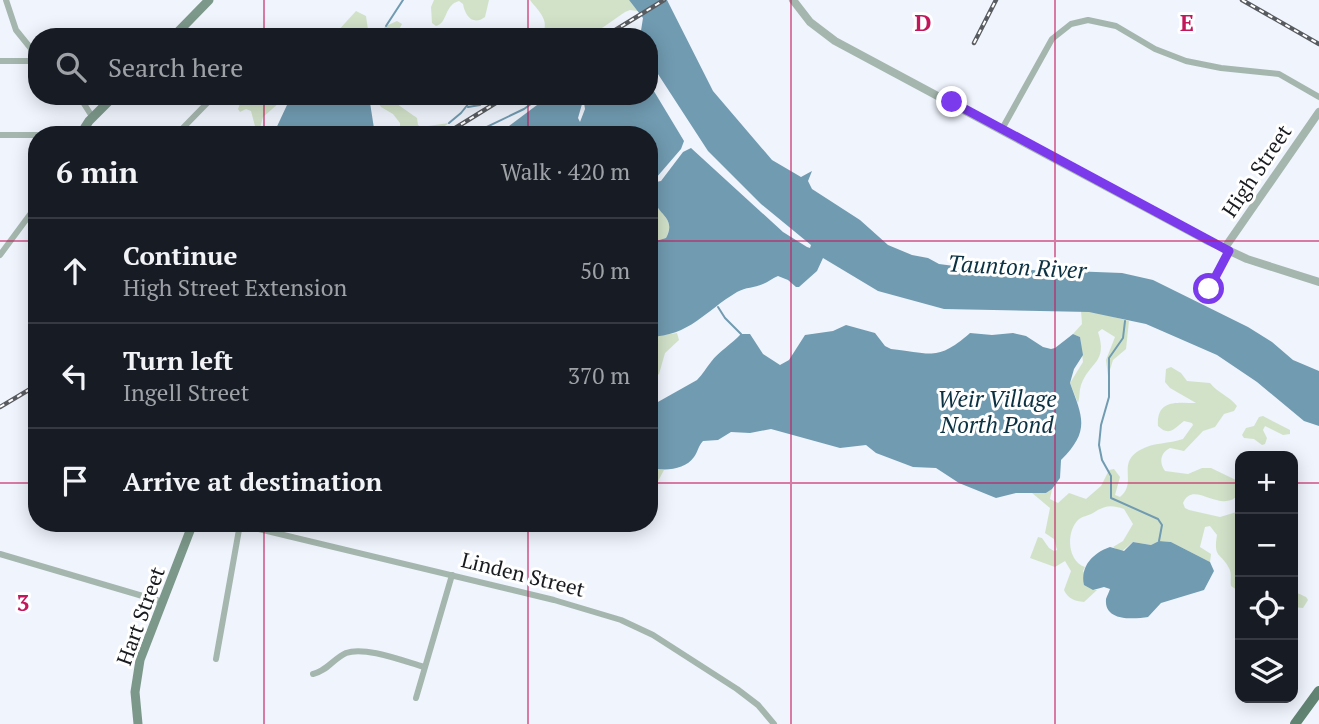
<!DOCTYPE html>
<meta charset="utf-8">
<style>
:root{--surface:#171b24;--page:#242831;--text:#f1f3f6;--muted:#9ea1a6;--line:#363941}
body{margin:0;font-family:"PT Serif",serif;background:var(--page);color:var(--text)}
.controls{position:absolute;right:21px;bottom:21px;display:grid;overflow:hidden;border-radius:14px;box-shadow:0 4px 18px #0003}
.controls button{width:63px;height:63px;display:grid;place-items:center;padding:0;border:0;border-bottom:2px solid var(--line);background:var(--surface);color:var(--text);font:35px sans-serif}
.stop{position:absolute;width:21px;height:21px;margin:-16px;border:5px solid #7c3aed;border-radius:50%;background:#fff}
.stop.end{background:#7c3aed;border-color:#fff;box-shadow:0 2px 7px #0008}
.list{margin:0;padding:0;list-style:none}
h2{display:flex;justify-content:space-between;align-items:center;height:91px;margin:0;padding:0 28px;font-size:30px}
h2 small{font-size:23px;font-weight:400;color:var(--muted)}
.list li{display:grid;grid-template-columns:46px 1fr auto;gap:21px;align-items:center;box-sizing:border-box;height:105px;padding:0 28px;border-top:2px solid var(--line)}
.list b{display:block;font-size:26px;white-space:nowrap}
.list p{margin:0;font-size:23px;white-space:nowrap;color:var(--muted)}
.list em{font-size:23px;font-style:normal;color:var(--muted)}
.icon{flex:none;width:38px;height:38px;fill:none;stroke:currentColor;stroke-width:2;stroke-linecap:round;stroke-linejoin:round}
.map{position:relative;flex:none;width:1319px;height:724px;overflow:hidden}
.search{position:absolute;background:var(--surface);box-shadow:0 4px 18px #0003;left:28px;top:28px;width:630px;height:77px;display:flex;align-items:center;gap:18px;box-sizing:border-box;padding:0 24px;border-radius:28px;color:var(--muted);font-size:26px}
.panel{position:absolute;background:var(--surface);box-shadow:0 4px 18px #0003;left:28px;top:126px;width:630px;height:406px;border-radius:28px}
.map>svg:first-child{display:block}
.green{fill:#d2e2c9}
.water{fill:#719bb1}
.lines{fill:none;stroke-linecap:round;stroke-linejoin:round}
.stream{stroke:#719bb1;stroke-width:2}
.minor{stroke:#a4b6ad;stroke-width:6}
.tertiary{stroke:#a4b6ad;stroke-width:8}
.secondary{stroke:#7c988a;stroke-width:9}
.primary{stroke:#608372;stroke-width:10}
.rail-casing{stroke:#585b60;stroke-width:4.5}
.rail{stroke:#fff;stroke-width:2;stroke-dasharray:5;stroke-linecap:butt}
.route{stroke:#7c3aed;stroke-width:9}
.grid{fill:none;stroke:#c2185b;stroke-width:2;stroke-opacity:0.55}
.labels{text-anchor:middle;stroke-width:6;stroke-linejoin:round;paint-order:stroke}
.street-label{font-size:21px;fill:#191b1e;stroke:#fff}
.water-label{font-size:23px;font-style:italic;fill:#0b3142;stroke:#fff}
.grid-label{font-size:23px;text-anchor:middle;font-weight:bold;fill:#c2185b;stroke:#fff;stroke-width:6;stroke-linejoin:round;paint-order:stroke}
</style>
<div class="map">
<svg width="1319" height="724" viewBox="0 0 1319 724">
<rect width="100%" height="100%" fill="#eff4fd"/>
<g class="green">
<path d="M434,0H489L485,17C473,26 465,16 463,4L459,1C444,5 448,23 436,26L432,23L431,7Z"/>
<path d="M530,0H629L638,11L630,10L625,12L589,37H541C551,21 540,13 530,0Z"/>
<polygon points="356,11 366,16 368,30 375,36 386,26 397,21 402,24 395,37 324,37 329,32 337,32"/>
<polygon points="243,96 282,96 279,103 263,117 260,128 255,126 251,111 246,109 240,112 238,109"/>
<polygon points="374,96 392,96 397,104 417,118 418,125 421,127 449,123 432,135 387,135 388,132 400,128 400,123 393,114 381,107"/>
<path d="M649,191L654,194C653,215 678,215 666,238L649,243L654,234L649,224Z"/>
<path d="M1081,311L1099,313L1129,321L1126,349L1113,360L1108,376L1106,360L1115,337L1102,329L1098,332C1108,363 1090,361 1081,385C1079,391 1080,397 1078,403L1070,383L1083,362L1080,337L1073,334L1082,324Z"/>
<polygon points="677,333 679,340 665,353 659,374 649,381 649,337"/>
<path d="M1171,367L1181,373L1187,381L1210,383C1218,393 1229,396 1237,406L1234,411L1224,414L1215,427L1203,431L1184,451L1170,448C1160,453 1159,463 1165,471L1188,474L1202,468H1211L1240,482V493C1221,517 1194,478 1183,503L1185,508L1189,510L1220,517L1240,511V592L1231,586C1230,581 1232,573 1229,568C1221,552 1213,559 1217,535L1210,526L1205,527L1200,547L1211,554L1210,562L1171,542L1159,541L1151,545L1133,542L1121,552L1113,547L1123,541L1133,524L1124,509C1110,504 1104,506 1093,513C1088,516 1082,516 1078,520C1066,532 1067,561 1085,567L1083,571L1093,590H1097L1084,602C1075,601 1068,599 1064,590L1071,571L1065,561L1055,567L1030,558L1038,537L1042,538L1049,548L1054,551L1057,550L1054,539L1045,533L1050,508L1032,493H1046L1052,489L1050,499L1058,503L1069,493L1086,499L1101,486L1109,470L1114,469L1120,477L1115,495L1120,497C1138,483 1116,463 1140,450C1154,442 1169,444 1183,439L1193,425L1192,423L1184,421C1175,428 1169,437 1158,426C1156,398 1179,403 1196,403L1170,388L1165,382L1166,369Z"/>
<polygon points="1263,416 1290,430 1290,434 1283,435 1265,426 1263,430 1267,438 1265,444 1262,445 1254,439 1244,438 1242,435 1246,428 1254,426 1259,417"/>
<polygon points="649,467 664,470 649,498"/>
<polygon points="1293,591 1306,597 1308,600 1303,608 1293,607"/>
</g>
<g class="water">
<path d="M629,0H667L713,91L772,160L801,177L812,171L808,181L812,189L860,220L888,245L912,255L928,258L939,264L985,270L1009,267L1049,272L1070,271L1122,273L1153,280L1248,327L1272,342L1293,360L1319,371V426L1304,421L1257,382L1217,355L1146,324L1089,312L944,309L878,291L823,258L817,271L799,287H796L788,280L778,276C773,278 768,282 763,284C754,288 746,287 737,292C705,311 690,336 649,337V243L666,238C678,215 653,215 654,194L649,191V135H578L575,132L572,135H497L545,99L556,96H580L582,104L578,118L580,122L585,109L583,96H649V83L684,141L681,149L656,178V182L661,181L683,152L691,148L783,232L807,247L810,248L811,245L761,204L708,151L656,71L649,57V37H640L643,18Z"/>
<path d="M320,96C331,96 339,100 351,100C359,100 361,96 369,96L375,135H273L287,105C298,98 309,106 320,96Z"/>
<path d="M846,325L875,333L885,346L891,349C931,353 937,362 970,333L992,335L1013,333L1026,336L1043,347L1051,349L1055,348L1073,334L1080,337L1083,355L1074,369L1070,383C1083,418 1090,431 1061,460L1060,478L1052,489L1046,493H1016L996,498L959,483L936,468L913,467L876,453L866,445L840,448L771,429L750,433L731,432L718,440L703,441C698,446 698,452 694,457C685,470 663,472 649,467V407L697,380C703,374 706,368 711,362C719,351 732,344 741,334H750L763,354L780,365L789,360L805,335L833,331Z"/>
<path d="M1159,541L1171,542L1210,562L1214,571L1204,590L1161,603L1148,617C1134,619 1104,622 1106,599C1107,596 1109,592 1110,589L1104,587L1093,590L1084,585C1080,566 1093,553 1110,547L1124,551L1133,542L1151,545Z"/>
</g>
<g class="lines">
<g class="stream">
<polyline points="386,26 403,0"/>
<polyline points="628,37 641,34"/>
<polyline points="468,107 480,105 490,96"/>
<polyline points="449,123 461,113 473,98"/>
<polyline points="470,135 524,109 542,96"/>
<polyline points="718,307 725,318 741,334"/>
<polyline points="1125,321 1123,338 1109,358 1109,397 1101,425 1099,445 1102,460 1111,476 1111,498 1158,519 1162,525 1159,541"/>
</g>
<g class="minor">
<polyline points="6,0 16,30 37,56"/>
<polyline points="0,61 37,61"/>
<polyline points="79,96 93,118"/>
<polyline points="1002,129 1052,39 1071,24 1088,20 1116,26 1155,49 1186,61 1221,68 1279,74 1319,97"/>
<polyline points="0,135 80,135"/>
<polyline points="176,135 214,96"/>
<polyline points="0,255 37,205"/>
<polyline points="1209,289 1229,251"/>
<polyline points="234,523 554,600 621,620 653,635 737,689 758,705 774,724"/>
<polyline points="0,554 163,602"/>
<polyline points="216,659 240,524"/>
<path d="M313,674C327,671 333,659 346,653C365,646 403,661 424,667"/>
<polyline points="416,698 452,575"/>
</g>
<g class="tertiary">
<polyline points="793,0 810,22 835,41 1206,240 1247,259 1319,282"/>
<polyline points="1224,249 1319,112"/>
</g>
<g class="secondary">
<polyline points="173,37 209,0"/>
<polyline points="80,135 89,121 114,96"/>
<polyline points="138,724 135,692 140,660 193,523"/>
</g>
<polyline class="primary" points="1295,724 1319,691"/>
<defs>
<g id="rail">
<polyline points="1242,0 1319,44"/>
<polyline points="604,37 664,0"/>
<polyline points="974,43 996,0"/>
<polyline points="444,135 507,96"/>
<polyline points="0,407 37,385"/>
</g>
</defs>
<use href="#rail" class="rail-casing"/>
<use href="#rail" class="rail"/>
</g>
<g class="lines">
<polyline class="route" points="952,102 1229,251 1209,289"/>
</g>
<path class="grid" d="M264,0V37M528,0V37M791,0V724M1055,0V724M264,96V135M528,96V135M0,241H37M649,241H1319M0,483H37M649,483H1240M1293,483H1319M264,523V724M528,523V724"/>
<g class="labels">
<g class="street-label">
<text transform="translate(1257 171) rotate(-56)" y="7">High Street</text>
<text transform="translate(523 575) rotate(14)" y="7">Linden Street</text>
<text transform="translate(141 616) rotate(-70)" y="7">Hart Street</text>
</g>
<g class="water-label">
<text transform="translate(1017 267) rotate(3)" y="8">Taunton River</text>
<text x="997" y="407">Weir Village<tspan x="997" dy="26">North Pond</tspan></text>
</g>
</g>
<g class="grid-label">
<text x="923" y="31">D</text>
<text x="1187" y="31">E</text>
<text x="23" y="611">3</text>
</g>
</svg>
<div class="controls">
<button>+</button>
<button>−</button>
<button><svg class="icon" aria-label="locate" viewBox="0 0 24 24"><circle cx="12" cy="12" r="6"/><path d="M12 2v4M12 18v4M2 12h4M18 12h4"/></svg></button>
<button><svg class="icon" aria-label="layers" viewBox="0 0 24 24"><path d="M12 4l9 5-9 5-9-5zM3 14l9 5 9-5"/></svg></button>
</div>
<div class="stop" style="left:1209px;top:289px"></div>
<div class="stop end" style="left:952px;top:102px"></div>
<div class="search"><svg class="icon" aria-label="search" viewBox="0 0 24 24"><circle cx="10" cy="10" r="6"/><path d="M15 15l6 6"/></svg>Search here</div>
<section class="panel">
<h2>6 min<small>Walk · 420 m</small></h2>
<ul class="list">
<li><svg class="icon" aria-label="ahead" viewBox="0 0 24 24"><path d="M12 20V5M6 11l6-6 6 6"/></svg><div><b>Continue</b><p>High Street Extension</p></div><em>50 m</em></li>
<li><svg class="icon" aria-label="left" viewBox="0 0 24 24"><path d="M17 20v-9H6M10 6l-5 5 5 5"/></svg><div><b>Turn left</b><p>Ingell Street</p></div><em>370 m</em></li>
<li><svg class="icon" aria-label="arrive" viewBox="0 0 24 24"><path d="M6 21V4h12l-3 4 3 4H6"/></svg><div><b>Arrive at destination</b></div></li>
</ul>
</section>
</div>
